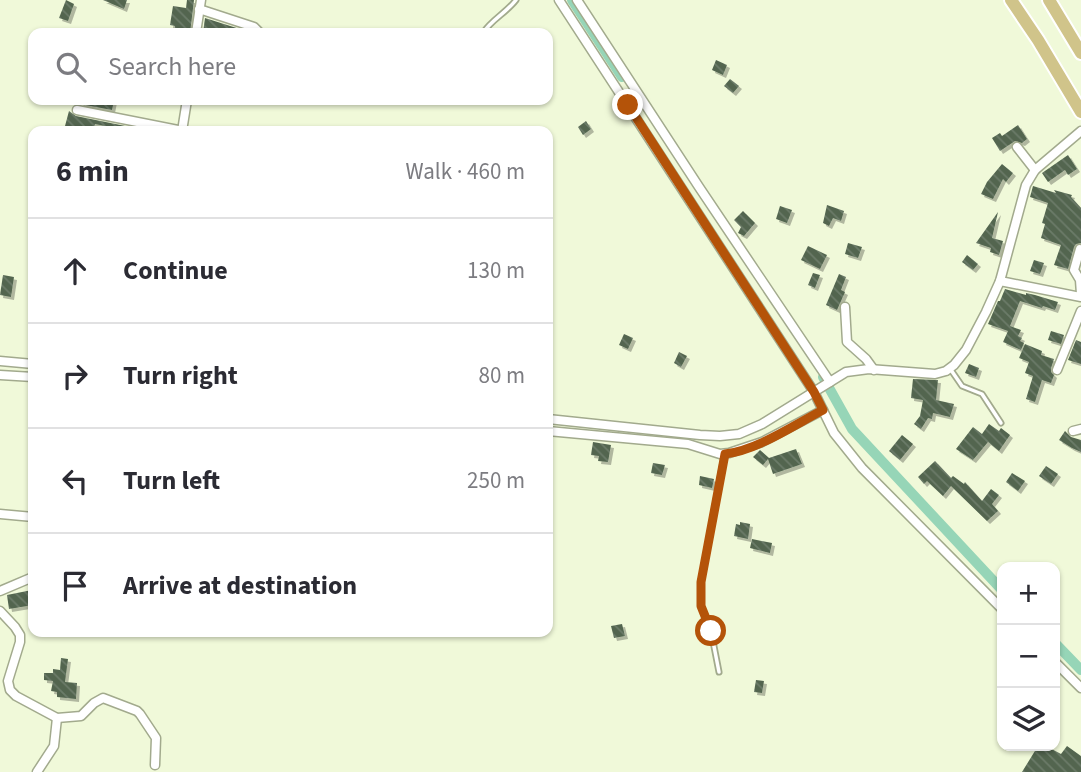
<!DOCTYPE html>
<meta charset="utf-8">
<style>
:root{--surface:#fff;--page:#f2f2f3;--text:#2b2b33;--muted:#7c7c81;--line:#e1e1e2}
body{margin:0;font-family:"Source Sans 3",sans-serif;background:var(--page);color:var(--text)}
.controls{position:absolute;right:21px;bottom:21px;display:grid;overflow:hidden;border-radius:14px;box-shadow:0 2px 5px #0004}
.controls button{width:63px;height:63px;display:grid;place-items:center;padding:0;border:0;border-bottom:2px solid var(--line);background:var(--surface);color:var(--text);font:35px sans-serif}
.stop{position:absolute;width:21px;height:21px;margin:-16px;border:5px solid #b45309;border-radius:50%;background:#fff}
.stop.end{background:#b45309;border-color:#fff;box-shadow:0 2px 7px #0008}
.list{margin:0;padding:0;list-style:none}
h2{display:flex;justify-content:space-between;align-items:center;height:91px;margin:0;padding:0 28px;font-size:30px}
h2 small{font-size:23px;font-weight:400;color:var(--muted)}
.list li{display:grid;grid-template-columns:46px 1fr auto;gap:21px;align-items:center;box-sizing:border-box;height:105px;padding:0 28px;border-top:2px solid var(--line)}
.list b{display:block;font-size:26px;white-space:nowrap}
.list em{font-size:23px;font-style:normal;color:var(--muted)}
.icon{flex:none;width:38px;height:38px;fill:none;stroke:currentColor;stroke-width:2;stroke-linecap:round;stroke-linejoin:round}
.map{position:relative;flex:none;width:1081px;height:772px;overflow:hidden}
.search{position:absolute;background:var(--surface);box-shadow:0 2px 5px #0004;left:28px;top:28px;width:525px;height:77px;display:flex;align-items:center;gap:18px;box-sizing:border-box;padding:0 24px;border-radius:14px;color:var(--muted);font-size:26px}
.panel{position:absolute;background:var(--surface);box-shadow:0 2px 5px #0004;left:28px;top:126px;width:525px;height:511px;border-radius:14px}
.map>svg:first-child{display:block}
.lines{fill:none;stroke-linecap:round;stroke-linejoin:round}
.canal{stroke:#96d5b7;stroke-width:10}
.building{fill:url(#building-back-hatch);filter:url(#shadow)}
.service-casing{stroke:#a2aa8d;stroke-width:7}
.minor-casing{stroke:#a2aa8d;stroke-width:11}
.trunk-casing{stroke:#fff;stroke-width:16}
.service{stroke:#fff;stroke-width:3.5}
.minor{stroke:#fff;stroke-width:8}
.trunk{stroke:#d0c48a;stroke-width:12}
.route{stroke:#b45309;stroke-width:9}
</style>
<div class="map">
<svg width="1081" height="772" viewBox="0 0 1081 772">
<defs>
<pattern id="building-back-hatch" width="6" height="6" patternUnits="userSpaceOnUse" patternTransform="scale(1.75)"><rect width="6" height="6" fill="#52654f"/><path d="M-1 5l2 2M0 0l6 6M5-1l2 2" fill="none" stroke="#6c7b69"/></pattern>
<filter id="shadow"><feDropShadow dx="3" dy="3" stdDeviation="0" flood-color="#0004"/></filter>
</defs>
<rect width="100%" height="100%" fill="#f0f9d9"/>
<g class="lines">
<g class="canal">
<polyline points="572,0 622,77"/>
<polyline points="823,377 852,429 1002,590"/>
<polyline points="1055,643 1081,670"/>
</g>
</g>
<g class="building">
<polygon points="66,0 74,4 68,21 59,18"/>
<polygon points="103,0 127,0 124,9"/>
<polygon points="187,0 194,0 190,33 175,33 175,26 170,25 173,6 186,8"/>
<polygon points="205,18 246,31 246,33 203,33"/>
<polygon points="716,60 727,65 723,75 712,70"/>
<polygon points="730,79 739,86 733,93 724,86"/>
<polygon points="81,100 114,100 112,110 80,104"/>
<polygon points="69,111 76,116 140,129 140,131 115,131 110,130 110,127 95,124 93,131 80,131 65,126"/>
<polygon points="586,121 591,129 583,135 578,127"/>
<polygon points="1018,125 1027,139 1022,143 1015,141 1000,151 992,138 1000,133 1002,136"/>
<polygon points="1068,155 1077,169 1068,175 1065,170 1048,182 1042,173"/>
<polygon points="1002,164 1013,173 1006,182 1003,179 993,199 981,194 987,182"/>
<polygon points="1033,186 1056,193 1054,190 1072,195 1071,197 1081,208 1081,243 1076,244 1074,247 1068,269 1054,265 1061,245 1041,238 1045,224 1042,223 1048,203 1030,197"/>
<polygon points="827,205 844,211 841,221 833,218 829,226 823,223"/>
<polygon points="780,206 792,210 787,223 776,219"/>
<polygon points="743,211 755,223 744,236 738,233 741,227 734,220"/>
<polygon points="998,212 992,238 1003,241 999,255 990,252 991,248 976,243"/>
<polygon points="848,243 862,247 858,258 845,254"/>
<polygon points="808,246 827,255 820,269 801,260"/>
<polygon points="967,255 978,264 973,270 962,262"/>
<polygon points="1034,260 1044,263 1040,274 1030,271"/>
<polygon points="813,273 820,275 815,288 808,285"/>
<polygon points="839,274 846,277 841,290 845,292 837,310 826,305"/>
<polygon points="3,275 14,277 11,297 0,295"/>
<polygon points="1005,289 1026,295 1026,293 1035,295 1058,302 1055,310 1043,306 1042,308 1020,301 1010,326 1021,330 1018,336 1022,338 1020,341 1024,343 1021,350 1003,342 1008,331 988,324 998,301 1000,301"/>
<polygon points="1051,331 1064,335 1061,344 1048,340"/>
<polygon points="624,334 633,338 628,349 619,345"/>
<polygon points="1076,340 1081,342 1081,364 1068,360"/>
<polygon points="1025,344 1042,351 1041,355 1054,359 1051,368 1051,372 1054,375 1051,383 1042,380 1035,402 1026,399 1033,376 1025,373 1029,362 1019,358"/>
<polygon points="679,352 687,356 681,367 674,363"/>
<polygon points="969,364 979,368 976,377 965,373"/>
<polygon points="913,379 938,380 936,400 954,404 950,417 933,413 932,419 928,418 921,429 914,424 920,416 923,400 911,398"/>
<polygon points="989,424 999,431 1001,428 1010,435 999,451 988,442 973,460 956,449 973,427 982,434"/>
<polygon points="1065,431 1071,437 1081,440 1081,452 1072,448 1059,440"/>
<polygon points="902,435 913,444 900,460 889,451"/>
<polygon points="593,442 611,445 608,462 598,461 599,456 591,455"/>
<polygon points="796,449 802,464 773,474 768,459 763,465 753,457 760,450 769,458"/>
<polygon points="935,461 951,478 953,476 964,484 965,482 982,501 991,489 999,495 992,504 998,511 987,521 951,486 943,496 927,481 924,484 918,477"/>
<polygon points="653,463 665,465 662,475 651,473"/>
<polygon points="1046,466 1058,474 1051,484 1039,476"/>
<polygon points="1012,473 1025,481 1018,491 1006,482"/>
<polygon points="700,476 714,479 712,488 699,485"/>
<polygon points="740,522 750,524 748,539 734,536 736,524 740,525"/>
<polygon points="752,539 772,543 770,553 750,548"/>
<polygon points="32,590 33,605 9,609 7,595"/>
<polygon points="622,624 625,636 614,638 611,626"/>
<polygon points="61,658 68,659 65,682 77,683 76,699 57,697 57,692 51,691 53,681 44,680 44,673 53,673 53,669 60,670"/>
<polygon points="756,680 764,681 762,693 754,692"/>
<polygon points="1038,746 1046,746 1061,754 1067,746 1081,756 1081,772 1022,772"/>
</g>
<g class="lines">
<defs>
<g id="service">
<path d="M483,33C491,20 506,13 516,0"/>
<polyline points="951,370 962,386 982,394 1001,423"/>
<polyline points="719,672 711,631 701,606 701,582 724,456"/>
</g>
<g id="minor">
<polyline points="559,0 814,392 834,433 862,468 1002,609"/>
<polyline points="577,0 699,187 830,382"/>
<polyline points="199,9 254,27 260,33"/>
<polyline points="196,33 201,0"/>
<polyline points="77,110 183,131"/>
<polyline points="182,131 187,100"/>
<polyline points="1017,147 1035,170"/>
<polyline points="1080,249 1074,270 1080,280 1081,294"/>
<polyline points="1000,281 1081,297"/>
<polyline points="845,307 847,342 866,359 874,370"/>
<polyline points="0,361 33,364"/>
<polyline points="1057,370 1081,311"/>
<polyline points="0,375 33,377"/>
<polyline points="548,419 700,435 720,436 739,434 762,424 846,372 869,369 935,374 946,371 954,365 966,350 986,312 1000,281 1026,185 1035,170 1081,131"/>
<polyline points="548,431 688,444 720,454 729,453 762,442 823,410"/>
<polyline points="1073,431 1081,429"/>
<polyline points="0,514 33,517"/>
<polyline points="0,591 33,577"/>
<polyline points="0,611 15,627 20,635 20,642 8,681 10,690 16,696 57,718 81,716 94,703 103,698 137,711 140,714 156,738 155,765"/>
<polyline points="1055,662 1081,688"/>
<polyline points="37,772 54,746 57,718"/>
</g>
<g id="trunk">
<polyline points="1011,0 1038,40 1081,112"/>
<polyline points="1049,0 1081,53"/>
</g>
</defs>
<use href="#service" class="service-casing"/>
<use href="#minor" class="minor-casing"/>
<use href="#trunk" class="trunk-casing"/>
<use href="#service" class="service"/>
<use href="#minor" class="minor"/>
<use href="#trunk" class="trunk"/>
</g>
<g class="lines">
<path class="route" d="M628,105L814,392L823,410C794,425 758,450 725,454L701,582V606L711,631"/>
</g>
</svg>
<div class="controls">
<button>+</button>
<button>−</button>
<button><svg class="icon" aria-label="layers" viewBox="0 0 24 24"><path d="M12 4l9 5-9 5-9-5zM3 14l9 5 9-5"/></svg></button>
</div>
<div class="stop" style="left:711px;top:631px"></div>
<div class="stop end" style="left:628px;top:105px"></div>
<div class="search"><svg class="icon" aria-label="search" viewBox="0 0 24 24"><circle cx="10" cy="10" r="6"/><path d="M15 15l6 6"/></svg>Search here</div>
<section class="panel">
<h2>6 min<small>Walk · 460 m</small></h2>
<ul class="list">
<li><svg class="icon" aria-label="ahead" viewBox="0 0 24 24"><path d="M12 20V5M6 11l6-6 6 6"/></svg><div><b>Continue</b></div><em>130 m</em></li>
<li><svg class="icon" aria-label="right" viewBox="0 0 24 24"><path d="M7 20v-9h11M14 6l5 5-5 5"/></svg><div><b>Turn right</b></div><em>80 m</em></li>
<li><svg class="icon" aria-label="left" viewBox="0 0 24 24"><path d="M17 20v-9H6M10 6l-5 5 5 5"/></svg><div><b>Turn left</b></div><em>250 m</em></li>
<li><svg class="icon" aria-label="arrive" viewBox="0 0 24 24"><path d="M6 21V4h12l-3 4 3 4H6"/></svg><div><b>Arrive at destination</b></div></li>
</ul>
</section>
</div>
